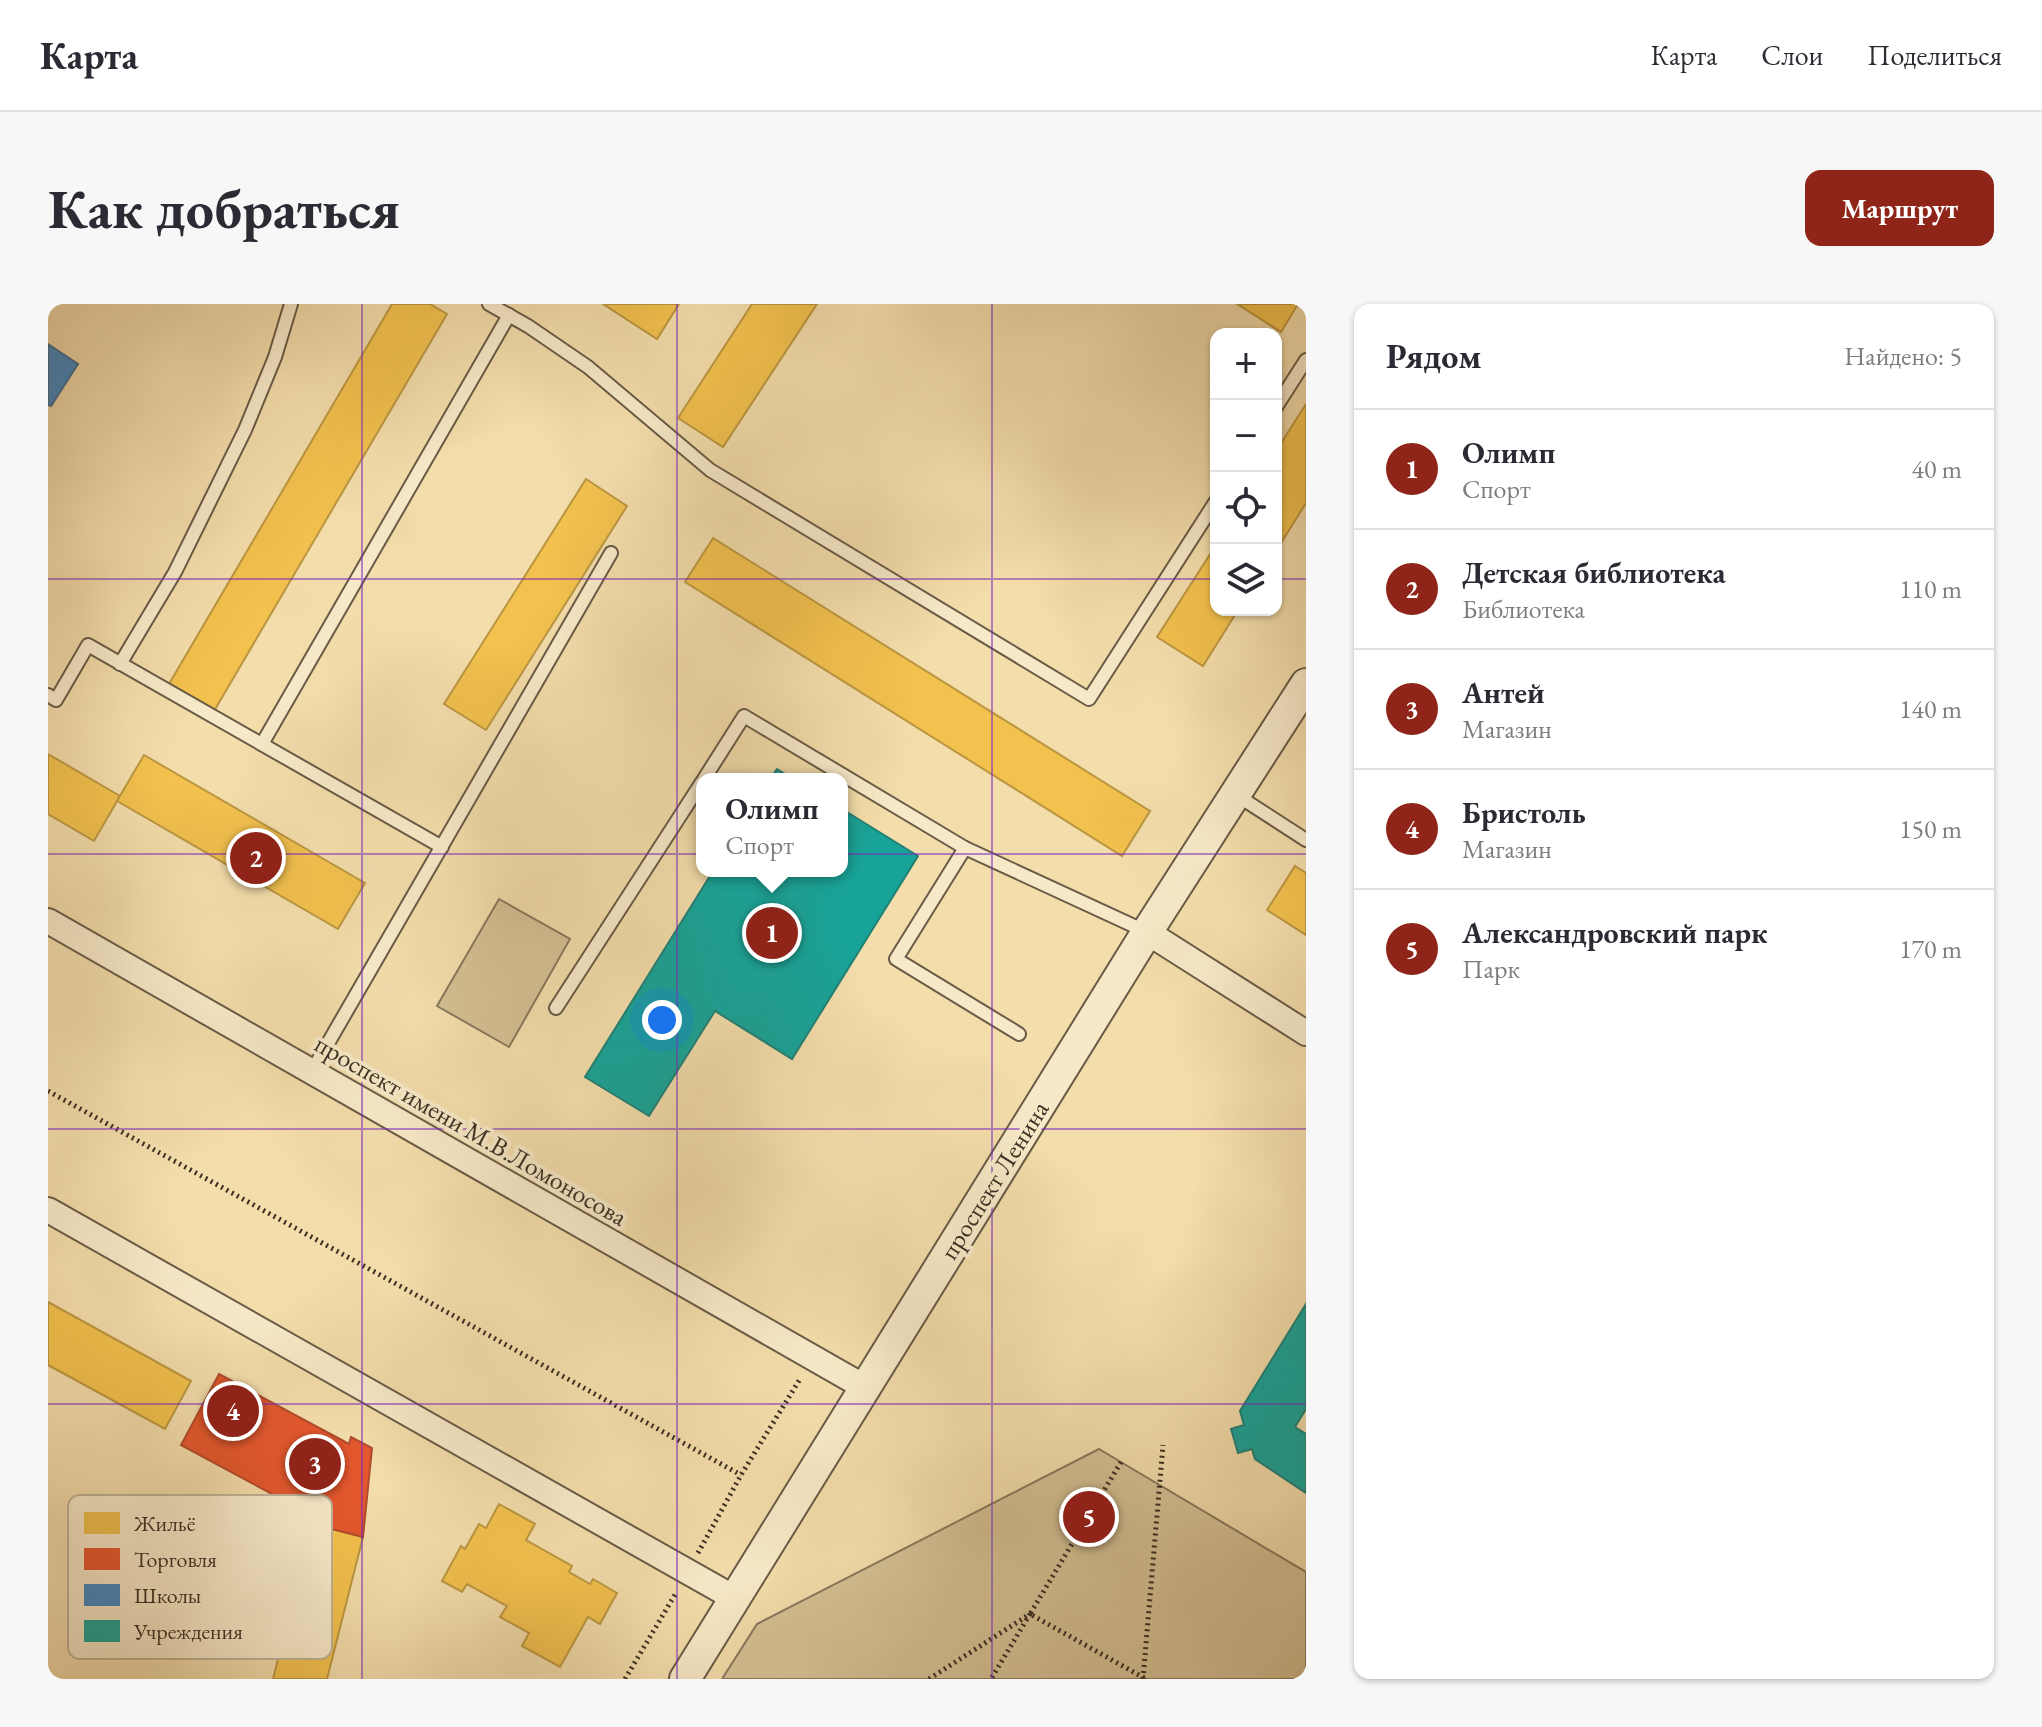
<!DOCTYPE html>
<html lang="ru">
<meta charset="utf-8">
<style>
:root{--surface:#fff;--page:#f7f7f7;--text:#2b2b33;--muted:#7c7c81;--line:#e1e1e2;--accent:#8f2418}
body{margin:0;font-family:"EB Garamond",serif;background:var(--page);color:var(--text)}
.controls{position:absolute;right:24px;top:24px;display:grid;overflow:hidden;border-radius:16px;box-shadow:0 2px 6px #0004}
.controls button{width:72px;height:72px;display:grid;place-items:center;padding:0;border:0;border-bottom:2px solid var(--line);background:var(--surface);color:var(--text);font:40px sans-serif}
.you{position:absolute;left:614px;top:716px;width:28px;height:28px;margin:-20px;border:6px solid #fff;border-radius:50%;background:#1a73e8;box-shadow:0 0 0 12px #1a73e833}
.badge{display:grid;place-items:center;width:52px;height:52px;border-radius:50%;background:var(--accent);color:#fff;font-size:26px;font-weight:700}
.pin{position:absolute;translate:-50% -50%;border:4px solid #fff;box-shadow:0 2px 8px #0006}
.popup{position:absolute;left:648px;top:469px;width:152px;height:104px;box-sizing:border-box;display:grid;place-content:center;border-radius:16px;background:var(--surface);filter:drop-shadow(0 2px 6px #0005);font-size:26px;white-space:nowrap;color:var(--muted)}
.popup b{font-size:30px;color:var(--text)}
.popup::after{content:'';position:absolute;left:50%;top:100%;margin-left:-16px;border:16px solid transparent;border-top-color:var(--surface)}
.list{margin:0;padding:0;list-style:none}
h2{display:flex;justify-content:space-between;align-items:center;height:104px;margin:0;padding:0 32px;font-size:34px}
h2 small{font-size:26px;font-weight:400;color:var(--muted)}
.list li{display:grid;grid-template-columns:52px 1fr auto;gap:24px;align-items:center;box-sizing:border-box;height:120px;padding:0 32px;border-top:2px solid var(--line)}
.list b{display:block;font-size:30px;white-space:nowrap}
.list p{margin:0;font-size:26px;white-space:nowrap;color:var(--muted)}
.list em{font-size:26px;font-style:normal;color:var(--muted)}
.icon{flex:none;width:44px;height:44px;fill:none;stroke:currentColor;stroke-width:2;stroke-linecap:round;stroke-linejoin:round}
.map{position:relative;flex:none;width:1258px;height:1375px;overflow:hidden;border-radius:16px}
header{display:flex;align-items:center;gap:48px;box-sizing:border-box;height:112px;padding:0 40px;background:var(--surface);border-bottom:2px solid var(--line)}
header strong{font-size:38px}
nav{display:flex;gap:44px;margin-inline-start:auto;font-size:28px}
.intro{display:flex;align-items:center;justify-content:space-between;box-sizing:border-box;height:192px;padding:0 48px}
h1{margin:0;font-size:56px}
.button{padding:20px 36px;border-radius:16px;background:var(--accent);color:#fff;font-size:28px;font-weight:700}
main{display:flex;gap:48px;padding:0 48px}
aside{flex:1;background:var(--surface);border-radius:16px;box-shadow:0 2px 6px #0004}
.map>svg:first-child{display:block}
.green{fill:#d4c094;stroke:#88785c;stroke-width:2}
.homes{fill:#f2c14e;stroke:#bb9641;stroke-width:2}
.shops{fill:#e4572e;stroke:#b14b2b;stroke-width:2}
.schools{fill:#3f88c5;stroke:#3e6e95;stroke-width:2}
.public{fill:#17a398;stroke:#228075;stroke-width:2}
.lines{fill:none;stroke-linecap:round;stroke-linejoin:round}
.service-casing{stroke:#695b46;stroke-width:16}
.minor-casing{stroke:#695b46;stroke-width:28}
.tertiary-casing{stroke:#695b46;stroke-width:34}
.path{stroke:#3b3024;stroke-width:5;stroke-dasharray:2 4;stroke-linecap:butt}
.service{stroke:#f7e9c8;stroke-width:12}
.minor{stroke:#f7e9c8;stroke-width:24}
.tertiary{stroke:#f7e9c8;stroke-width:30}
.grid{fill:none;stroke:#7b2cbf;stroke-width:2;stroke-opacity:0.55}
.labels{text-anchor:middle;stroke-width:8;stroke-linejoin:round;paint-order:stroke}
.street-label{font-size:26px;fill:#3b3024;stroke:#f7e9c8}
.key{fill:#f7e9c8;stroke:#bfb297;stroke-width:2}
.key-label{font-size:22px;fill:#3b3024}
</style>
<header>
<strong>Карта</strong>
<nav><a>Карта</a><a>Слои</a><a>Поделиться</a></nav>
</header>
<div class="intro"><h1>Как добраться</h1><a class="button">Маршрут</a></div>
<main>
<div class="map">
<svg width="1258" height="1375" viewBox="0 0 1258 1375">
<rect width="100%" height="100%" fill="#f3ddab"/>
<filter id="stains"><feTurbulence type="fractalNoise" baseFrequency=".0025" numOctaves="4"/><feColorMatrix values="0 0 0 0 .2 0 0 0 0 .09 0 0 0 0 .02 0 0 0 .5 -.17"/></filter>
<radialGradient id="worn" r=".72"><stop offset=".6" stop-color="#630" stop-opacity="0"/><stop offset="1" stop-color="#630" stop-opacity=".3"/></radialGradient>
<g class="green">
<polygon points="451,595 522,635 461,743 389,702"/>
<polygon points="1051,1145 1258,1268 1258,1375 674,1375 709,1320"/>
</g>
<g class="homes">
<polygon points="344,0 382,0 399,10 166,407 121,380"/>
<polygon points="555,0 631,0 609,35"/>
<polygon points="704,0 769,0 675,143 630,114"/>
<polygon points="1189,0 1250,0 1233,28"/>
<polygon points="1258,100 1258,199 1228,247 1228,147"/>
<polygon points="538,175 579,202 438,426 396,400"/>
<polygon points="665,234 1102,507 1074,552 637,278"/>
<polygon points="1168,241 1168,306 1190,306 1155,362 1109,333"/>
<polygon points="0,450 72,492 46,537 0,510"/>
<polygon points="96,451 317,579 290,625 69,497"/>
<polygon points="1247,562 1258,569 1258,631 1219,606"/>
<polygon points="0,998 143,1077 117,1125 0,1061"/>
<polygon points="451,1200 487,1220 478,1236 524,1262 521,1268 542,1280 545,1275 569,1289 552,1320 540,1313 512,1363 474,1342 481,1329 452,1313 459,1302 419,1280 414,1288 394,1277 413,1242 417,1245 431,1220 438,1224"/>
<polygon points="264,1220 315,1233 279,1375 225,1375"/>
</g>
<polygon class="shops" points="171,1070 301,1140 303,1133 324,1144 315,1233 264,1220 263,1211 133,1141"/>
<polygon class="schools" points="0,40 30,60 3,102 0,101"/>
<g class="public">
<polygon points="729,465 745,475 722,475"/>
<polygon points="794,505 870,552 744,755 667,707 601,812 537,773 665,567 794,567"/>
<polygon points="1258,1000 1258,1105 1247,1123 1258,1130 1258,1189 1207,1155 1204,1145 1190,1149 1183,1125 1196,1121 1192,1107"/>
</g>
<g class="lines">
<defs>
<g id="service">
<polyline points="441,0 480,22 540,63 662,166 1041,395 1168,197"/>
<polyline points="1228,103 1258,56"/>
<polyline points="72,360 127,268 197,126 227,53 243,0"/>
<polyline points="0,391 8,396 40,341 394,543"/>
<polyline points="214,440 461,11"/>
<polyline points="656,475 696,412 917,544 1099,628"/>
<polyline points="1187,490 1258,536"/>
<polyline points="917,544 848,655 971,730"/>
<polyline points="508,704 654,478"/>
<polyline points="264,767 563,249"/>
</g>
<g id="minor">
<polyline points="0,617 818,1084"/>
<polyline points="1099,628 1258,729"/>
<polyline points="0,906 688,1295"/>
</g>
<polyline id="tertiary" points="637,1375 1099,628 1258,380"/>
</defs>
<use href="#service" class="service-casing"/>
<use href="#minor" class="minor-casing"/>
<use href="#tertiary" class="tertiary-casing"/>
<g class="path">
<polyline points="0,787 693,1171"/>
<polyline points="1073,1158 982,1310 1098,1375"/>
<polyline points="650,1249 693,1171 752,1075"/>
<polyline points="577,1375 628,1289"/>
<polyline points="881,1375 982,1310 943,1375"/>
<polyline points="1095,1375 1115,1141"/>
</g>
<use href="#service" class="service"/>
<use href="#minor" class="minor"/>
<use href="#tertiary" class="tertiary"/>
</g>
<path class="grid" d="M314,0V1375M629,0V1375M944,0V1375M0,275H1168M1228,275H1258M0,550H1258M0,825H1258M0,1100H1258"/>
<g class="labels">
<g class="street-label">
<text transform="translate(423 826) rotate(30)" y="9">проспект имени М.В.Ломоносова</text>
<text transform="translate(946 876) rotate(-58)" y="9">проспект Ленина</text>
</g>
</g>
<rect x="20" y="1191" width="264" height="164" rx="12" class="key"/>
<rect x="36" y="1208" width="36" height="22" fill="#f2c14e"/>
<rect x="36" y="1244" width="36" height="22" fill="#e4572e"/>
<rect x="36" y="1280" width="36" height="22" fill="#3f88c5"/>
<rect x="36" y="1316" width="36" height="22" fill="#17a398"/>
<g class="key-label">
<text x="86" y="1227">Жильё</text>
<text x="86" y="1263">Торговля</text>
<text x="86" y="1299">Школы</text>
<text x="86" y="1335">Учреждения</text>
</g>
<rect width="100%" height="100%" filter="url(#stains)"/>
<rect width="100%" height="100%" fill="url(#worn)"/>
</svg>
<div class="controls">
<button>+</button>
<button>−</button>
<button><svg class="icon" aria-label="locate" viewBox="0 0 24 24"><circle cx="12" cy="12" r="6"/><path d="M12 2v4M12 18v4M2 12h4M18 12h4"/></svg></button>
<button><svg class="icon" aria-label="layers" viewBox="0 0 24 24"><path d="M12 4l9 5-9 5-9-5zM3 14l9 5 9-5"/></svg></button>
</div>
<div class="you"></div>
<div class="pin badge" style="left:724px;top:629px">1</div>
<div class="popup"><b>Олимп</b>Спорт</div>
<div class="pin badge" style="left:208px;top:554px">2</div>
<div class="pin badge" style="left:267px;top:1160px">3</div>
<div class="pin badge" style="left:185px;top:1107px">4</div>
<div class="pin badge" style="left:1041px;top:1213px">5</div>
</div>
<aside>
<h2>Рядом<small>Найдено: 5</small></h2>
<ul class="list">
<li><span class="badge">1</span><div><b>Олимп</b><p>Спорт</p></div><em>40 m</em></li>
<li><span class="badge">2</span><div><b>Детская библиотека</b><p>Библиотека</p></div><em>110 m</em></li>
<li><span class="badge">3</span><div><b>Антей</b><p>Магазин</p></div><em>140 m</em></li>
<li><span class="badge">4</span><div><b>Бристоль</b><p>Магазин</p></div><em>150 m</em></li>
<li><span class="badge">5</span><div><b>Александровский парк</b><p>Парк</p></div><em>170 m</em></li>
</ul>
</aside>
</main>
